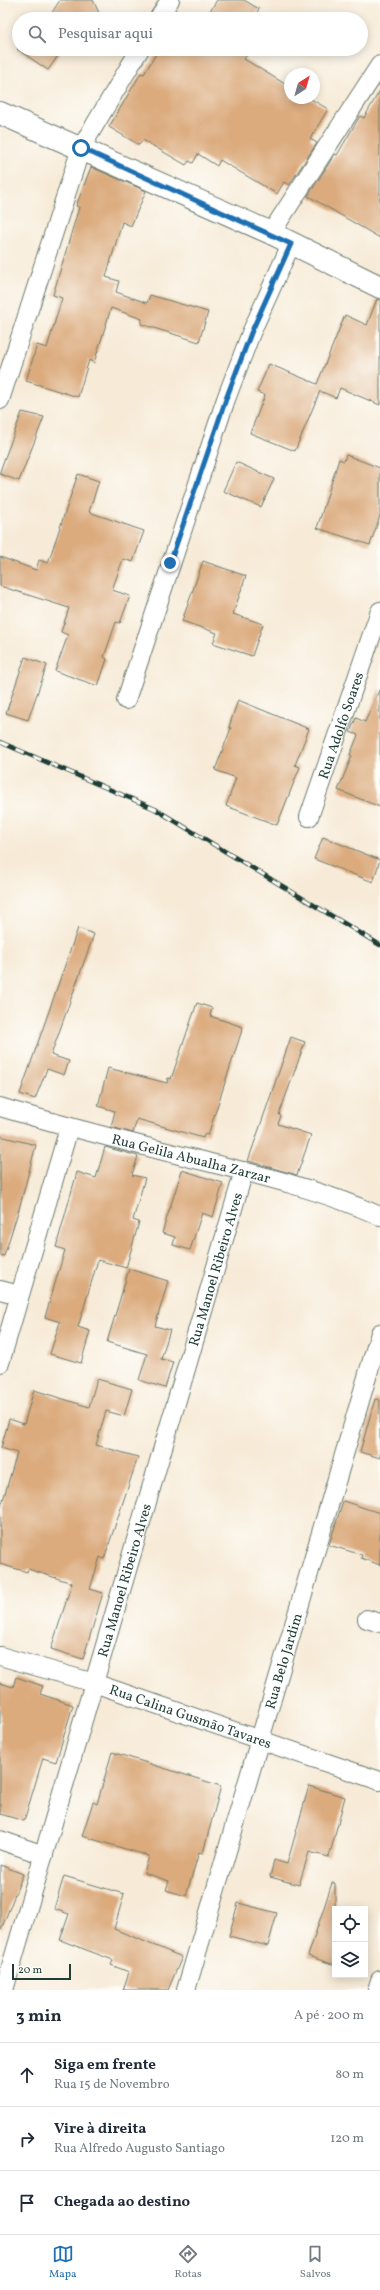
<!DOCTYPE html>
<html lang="pt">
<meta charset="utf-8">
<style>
:root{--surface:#fff;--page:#f2f2f3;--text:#1f2937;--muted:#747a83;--line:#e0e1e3;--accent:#1f6fb2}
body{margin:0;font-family:Vollkorn,serif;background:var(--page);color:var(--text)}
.controls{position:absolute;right:12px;bottom:12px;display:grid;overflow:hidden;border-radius:0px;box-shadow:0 2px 10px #0003}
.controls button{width:36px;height:36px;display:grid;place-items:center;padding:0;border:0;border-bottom:1px solid var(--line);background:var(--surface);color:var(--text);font:20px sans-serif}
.compass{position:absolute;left:284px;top:68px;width:36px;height:36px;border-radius:50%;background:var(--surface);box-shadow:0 2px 10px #0003;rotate:37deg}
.scale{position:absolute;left:12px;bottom:10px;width:59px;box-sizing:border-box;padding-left:4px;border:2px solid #1f3d34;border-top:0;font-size:11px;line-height:14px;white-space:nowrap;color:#1f3d34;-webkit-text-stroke:3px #fdfcf7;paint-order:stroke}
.stop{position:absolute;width:12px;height:12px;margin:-9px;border:3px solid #1f6fb2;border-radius:50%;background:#fff}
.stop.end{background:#1f6fb2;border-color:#fff;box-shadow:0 1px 4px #0008}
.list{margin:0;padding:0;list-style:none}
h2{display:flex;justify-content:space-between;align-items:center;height:52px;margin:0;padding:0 16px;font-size:17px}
h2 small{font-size:13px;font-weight:400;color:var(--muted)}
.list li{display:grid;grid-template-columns:26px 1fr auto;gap:12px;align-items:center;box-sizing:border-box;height:64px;padding:0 16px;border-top:1px solid var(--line)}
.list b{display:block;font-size:15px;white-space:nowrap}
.list p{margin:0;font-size:13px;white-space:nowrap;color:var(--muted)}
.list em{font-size:13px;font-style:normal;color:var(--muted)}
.icon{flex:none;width:22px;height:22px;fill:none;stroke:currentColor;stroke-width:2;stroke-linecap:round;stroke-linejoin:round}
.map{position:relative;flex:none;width:380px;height:1990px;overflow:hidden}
.search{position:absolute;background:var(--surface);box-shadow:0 2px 10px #0003;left:12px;right:12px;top:12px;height:44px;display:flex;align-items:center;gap:10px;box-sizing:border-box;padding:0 14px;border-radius:22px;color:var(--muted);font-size:15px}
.sheet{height:244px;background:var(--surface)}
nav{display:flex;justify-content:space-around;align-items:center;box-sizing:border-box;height:56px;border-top:1px solid var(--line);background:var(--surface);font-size:11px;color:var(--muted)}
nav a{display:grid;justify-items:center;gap:2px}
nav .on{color:var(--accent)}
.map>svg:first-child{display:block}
.building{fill:#dbab7e}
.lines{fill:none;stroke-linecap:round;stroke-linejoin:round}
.minor-casing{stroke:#6b7a6d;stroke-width:20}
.secondary-casing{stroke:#6b7a6d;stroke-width:24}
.minor{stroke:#fff;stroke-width:18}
.secondary{stroke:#fff;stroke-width:22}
.rail-casing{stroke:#1f3d34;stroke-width:4.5}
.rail{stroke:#fdfcf7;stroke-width:3;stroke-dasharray:9;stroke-linecap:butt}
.route{stroke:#1f6fb2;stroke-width:5}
.labels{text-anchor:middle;stroke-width:3;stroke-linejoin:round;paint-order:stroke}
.street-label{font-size:14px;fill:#1f3d34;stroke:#fdfcf7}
</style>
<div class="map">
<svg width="380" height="1990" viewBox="0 0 380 1990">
<rect width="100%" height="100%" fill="#fdfcf7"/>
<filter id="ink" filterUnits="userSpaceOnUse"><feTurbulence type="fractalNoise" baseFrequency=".025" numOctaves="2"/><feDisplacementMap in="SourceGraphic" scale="8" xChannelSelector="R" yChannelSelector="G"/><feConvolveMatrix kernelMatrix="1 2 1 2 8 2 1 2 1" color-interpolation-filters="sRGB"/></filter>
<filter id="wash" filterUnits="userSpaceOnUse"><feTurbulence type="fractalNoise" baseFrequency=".012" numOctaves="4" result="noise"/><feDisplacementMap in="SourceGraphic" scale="16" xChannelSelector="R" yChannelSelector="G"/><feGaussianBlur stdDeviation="0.9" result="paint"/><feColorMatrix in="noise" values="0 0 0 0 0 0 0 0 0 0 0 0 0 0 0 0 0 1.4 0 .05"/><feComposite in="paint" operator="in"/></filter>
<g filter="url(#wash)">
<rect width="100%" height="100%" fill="#f7ebd8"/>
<g id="blocks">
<g class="building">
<polygon points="60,0 93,0 99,13 86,19 48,19"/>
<polygon points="217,0 244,0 259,9 253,19 205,19"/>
<polygon points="17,49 63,49 48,70"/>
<polygon points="159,49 251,49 244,59 290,87 290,98 309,98 328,109 310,139 317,143 289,185 284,182 277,194 220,160 217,166 198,154 193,163 189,161 186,165 143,140 139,145 109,127 141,73 144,74"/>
<polygon points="380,90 380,238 308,196 335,154 337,155 360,116 364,118"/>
<polygon points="91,167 146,191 131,226 122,222 106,277 119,281 116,292 147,303 150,295 208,312 199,342 141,324 142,319 111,308 94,363 89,360 78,397 26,381 37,345 47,348 62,298 53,295 79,207 76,206"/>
<polygon points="377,299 380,299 380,405 340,388 336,398 320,391 295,451 250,433 265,395 257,392 269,364 317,384 345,315 367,325"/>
<polygon points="22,412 44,417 19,481 0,474 0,471"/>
<polygon points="346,455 380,468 380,516 370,545 317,528 339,459 344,461"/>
<polygon points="236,462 274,479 261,507 223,491"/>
<polygon points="78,474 99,481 89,512 144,531 133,562 123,559 112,590 130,596 120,623 116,622 104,657 107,659 98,686 55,671 68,635 61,632 69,608 0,586 0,557 36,570 39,560 48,563"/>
<polygon points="203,561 246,576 233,614 263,624 252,656 213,643 217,633 182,621"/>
<polygon points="25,657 47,665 28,720 6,713"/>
<polygon points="380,688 380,807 338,790 352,756 350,755 358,735 350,732 356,718 365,722"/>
<polygon points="238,700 309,729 295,765 300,767 277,825 226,806 236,778 215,770 231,728 229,727"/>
<polygon points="323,837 380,860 373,882 314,859"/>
<polygon points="78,928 94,934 51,1055 69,1061 64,1075 47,1069 35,1099 20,1094"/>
<polygon points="197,1003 212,1008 210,1016 243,1027 208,1135 204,1134 203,1138 137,1119 133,1133 111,1127 115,1111 98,1106 108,1068 167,1083 168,1078 171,1079"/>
<polygon points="291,1037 305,1042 279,1115 281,1116 278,1124 311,1135 297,1175 248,1161"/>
<polygon points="0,1136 36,1145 19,1209 4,1256 0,1255"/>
<polygon points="105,1147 138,1156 132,1175 145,1178 133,1220 139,1222 126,1268 98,1260 78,1327 90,1331 81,1363 50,1354 60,1322 45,1317 65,1250 56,1247 77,1172 96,1178"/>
<polygon points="182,1170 223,1183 213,1217 202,1213 190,1250 173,1245 175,1237 162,1233"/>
<polygon points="129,1269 168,1281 155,1326 170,1330 161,1359 173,1362 165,1388 139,1380 147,1354 107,1342"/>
<polygon points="97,1379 132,1389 124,1416 106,1411 96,1445 138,1457 104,1559 100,1557 90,1589 103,1593 83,1659 51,1649 72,1583 28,1569 27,1572 0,1564 0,1510 17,1453 1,1448 9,1419 24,1424 34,1390 89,1407"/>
<polygon points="375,1399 380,1400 380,1458 360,1452"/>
<polygon points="343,1501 380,1513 380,1565 361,1558 362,1555 329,1545"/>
<polygon points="16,1677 43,1686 40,1694 73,1705 56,1762 43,1758 24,1821 0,1814 0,1683 13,1687"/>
<polygon points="112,1752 221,1786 203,1853 199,1852 186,1896 166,1890 169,1881 144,1873 149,1856 82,1836 93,1802 97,1804"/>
<polygon points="309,1786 345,1797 329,1857 309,1852 299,1885 270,1877 274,1860 287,1864"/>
<polygon points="0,1865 23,1874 1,1930 0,1929"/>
<polygon points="64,1876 124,1894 114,1929 182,1957 168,1990 123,1990 129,1972 111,1965 113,1960 60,1940 69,1914 54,1909"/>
<polygon points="332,1883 335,1883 335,1965 308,1956"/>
<polygon points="238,1903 277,1913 268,1946 229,1936"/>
</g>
</g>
</g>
<g filter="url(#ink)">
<use href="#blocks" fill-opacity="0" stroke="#6b7a6d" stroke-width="1"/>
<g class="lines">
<defs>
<g id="minor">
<polyline points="158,19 170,0"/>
<polyline points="271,233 380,65"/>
<polyline points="0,400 81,148 140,49"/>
<polyline points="126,700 226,399 251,333 291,244"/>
<path id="s1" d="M309,817L380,611"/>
<path id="s2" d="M0,1107C63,1126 127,1142 191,1158C255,1174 320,1189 380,1216"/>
<polyline points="0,1290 19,1295"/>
<polyline points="0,1363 69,1128"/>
<polyline points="367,1619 380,1623"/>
<path id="s3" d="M0,1656L94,1683L380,1781"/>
<polyline points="0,1840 44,1855"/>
<path id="s4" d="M4,1990L244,1171"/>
<path id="s5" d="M186,1990L380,1333"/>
<polyline points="377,1990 380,1980"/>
</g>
<polyline id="secondary" points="0,113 271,233 380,287"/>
</defs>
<use href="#minor" class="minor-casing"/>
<use href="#secondary" class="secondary-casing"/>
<use href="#minor" class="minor"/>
<use href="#secondary" class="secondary"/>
<defs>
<polyline id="rail" points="0,742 155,809 380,945"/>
</defs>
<use href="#rail" class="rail-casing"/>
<use href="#rail" class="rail"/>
</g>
</g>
<g class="lines" filter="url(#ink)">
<polyline class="route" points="81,148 291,244 251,333 226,399 170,563"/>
</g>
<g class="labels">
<g class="street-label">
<text dy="5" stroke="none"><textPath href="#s1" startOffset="97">Rua Adolfo Soares</textPath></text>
<text dy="5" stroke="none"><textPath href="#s2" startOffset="198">Rua Gelila Abualha Zarzar</textPath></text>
<text dy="5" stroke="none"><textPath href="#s4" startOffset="751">Rua Manoel Ribeiro Alves</textPath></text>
<text dy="5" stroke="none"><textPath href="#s4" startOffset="427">Rua Manoel Ribeiro Alves</textPath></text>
<text dy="5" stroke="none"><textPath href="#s5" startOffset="343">Rua Belo Jardim</textPath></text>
<text dy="5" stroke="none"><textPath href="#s3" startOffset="200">Rua Calina Gusmão Tavares</textPath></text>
</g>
</g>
</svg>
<div class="controls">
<button><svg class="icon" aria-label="locate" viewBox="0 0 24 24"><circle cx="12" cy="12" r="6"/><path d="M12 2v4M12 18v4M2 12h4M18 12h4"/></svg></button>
<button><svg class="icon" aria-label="layers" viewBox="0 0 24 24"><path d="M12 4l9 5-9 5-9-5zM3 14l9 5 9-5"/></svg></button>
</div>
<svg class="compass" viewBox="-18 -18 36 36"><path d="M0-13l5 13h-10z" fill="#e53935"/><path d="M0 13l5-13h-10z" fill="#747a83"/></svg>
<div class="scale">20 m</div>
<div class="stop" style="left:81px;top:148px"></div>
<div class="stop end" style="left:170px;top:563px"></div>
<div class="search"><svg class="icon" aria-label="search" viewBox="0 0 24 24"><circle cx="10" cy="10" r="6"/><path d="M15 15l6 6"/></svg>Pesquisar aqui</div>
</div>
<section class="sheet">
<h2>3 min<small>A pé · 200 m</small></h2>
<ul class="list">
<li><svg class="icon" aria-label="ahead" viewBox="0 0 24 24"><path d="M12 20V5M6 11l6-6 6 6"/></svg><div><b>Siga em frente</b><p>Rua 15 de Novembro</p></div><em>80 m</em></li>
<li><svg class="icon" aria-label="right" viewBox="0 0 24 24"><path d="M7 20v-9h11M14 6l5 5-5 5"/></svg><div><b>Vire à direita</b><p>Rua Alfredo Augusto Santiago</p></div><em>120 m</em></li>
<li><svg class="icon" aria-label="arrive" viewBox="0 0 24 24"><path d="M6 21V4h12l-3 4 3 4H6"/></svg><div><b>Chegada ao destino</b></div></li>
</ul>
</section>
<nav>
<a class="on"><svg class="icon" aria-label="map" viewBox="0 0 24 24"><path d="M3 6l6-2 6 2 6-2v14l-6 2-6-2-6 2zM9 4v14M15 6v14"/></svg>Mapa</a>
<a><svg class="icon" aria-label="directions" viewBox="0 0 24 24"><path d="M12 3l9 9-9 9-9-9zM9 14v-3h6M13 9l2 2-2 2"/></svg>Rotas</a>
<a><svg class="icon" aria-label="saved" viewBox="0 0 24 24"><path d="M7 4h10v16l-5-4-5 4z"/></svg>Salvos</a>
</nav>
